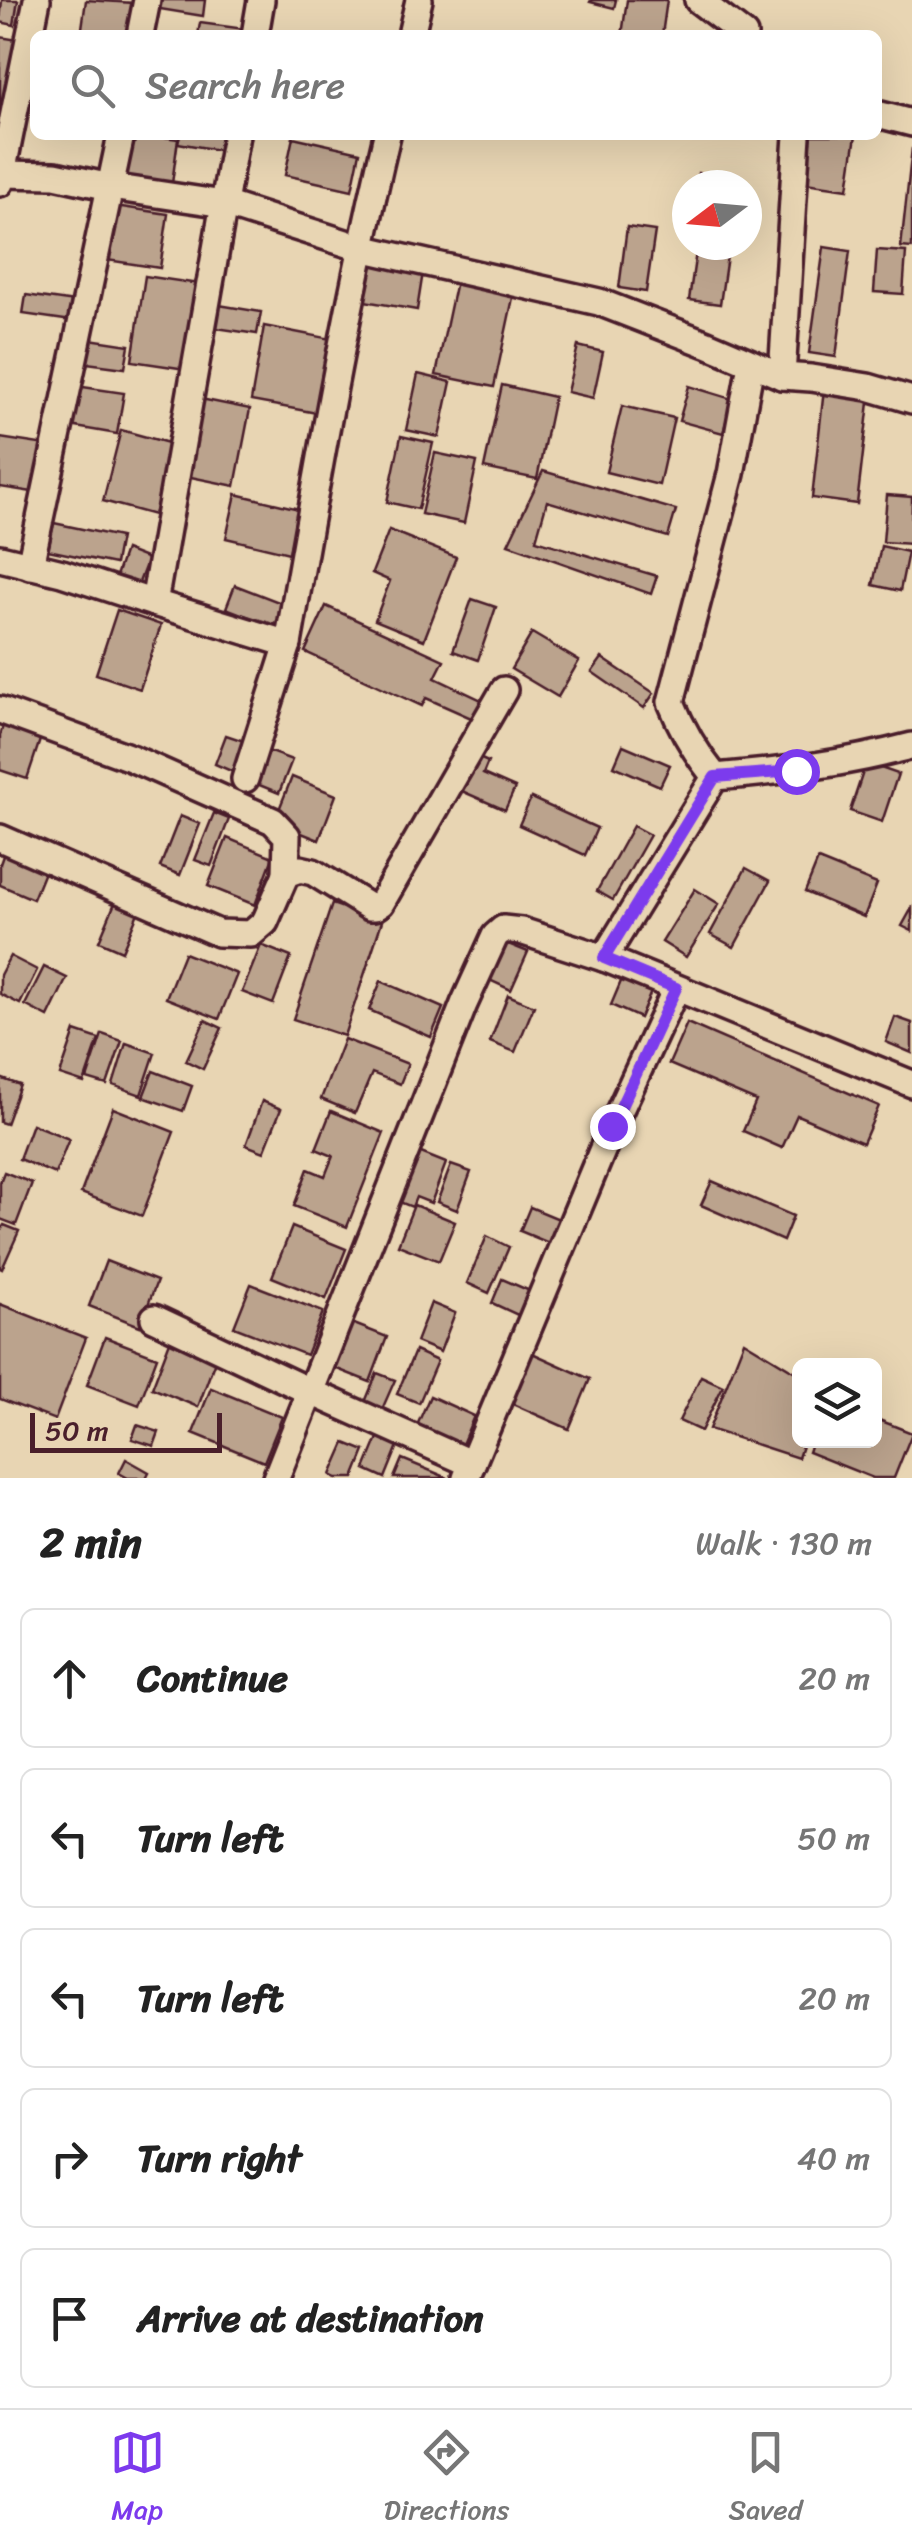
<!DOCTYPE html>
<meta charset="utf-8">
<style>
:root{--surface:#fff;--page:#f6f6f6;--text:#222;--muted:#767676;--line:#e0e0e0;--accent:#7c3aed}
body{margin:0;font-family:Sriracha,sans-serif;background:var(--page);color:var(--text)}
.controls{position:absolute;right:30px;bottom:30px;display:grid;overflow:hidden;border-radius:15px;box-shadow:0 10px 40px #0002}
.controls button{width:90px;height:90px;display:grid;place-items:center;padding:0;border:0;border-bottom:2px solid var(--line);background:var(--surface);color:var(--text);font:50px sans-serif}
.compass{position:absolute;left:672px;top:170px;width:90px;height:90px;border-radius:50%;background:var(--surface);box-shadow:0 10px 40px #0002;rotate:254deg}
.scale{position:absolute;left:30px;bottom:25px;width:192px;box-sizing:border-box;padding-left:10px;border:5px solid #4a1f2b;border-top:0;font-size:28px;line-height:35px;white-space:nowrap;color:#4a1f2b;-webkit-text-stroke:8px #e8d5b3;paint-order:stroke}
.stop{position:absolute;width:30px;height:30px;margin:-22px;border:8px solid #7c3aed;border-radius:50%;background:#fff}
.stop.end{background:#7c3aed;border-color:#fff;box-shadow:0 2px 10px #0008}
.list{margin:0;padding:0;list-style:none}
h2{display:flex;justify-content:space-between;align-items:center;height:130px;margin:0;padding:0 40px;font-size:42px}
h2 small{font-size:32px;font-weight:400;color:var(--muted)}
.list li{display:grid;grid-template-columns:65px 1fr auto;gap:30px;align-items:center;box-sizing:border-box;height:140px;margin:0 20px 20px;padding:0 20px;border:2px solid var(--line);border-radius:15px}
.list b{display:block;font-size:38px;white-space:nowrap}
.list em{font-size:32px;font-style:normal;color:var(--muted)}
.icon{flex:none;width:55px;height:55px;fill:none;stroke:currentColor;stroke-width:2;stroke-linecap:round;stroke-linejoin:round}
.map{position:relative;flex:none;width:912px;height:1478px;overflow:hidden}
.search{position:absolute;background:var(--surface);box-shadow:0 10px 40px #0002;left:30px;right:30px;top:30px;height:110px;display:flex;align-items:center;gap:25px;box-sizing:border-box;padding:0 35px;border-radius:15px;color:var(--muted);font-size:38px}
.sheet{height:930px;background:var(--surface)}
nav{display:flex;justify-content:space-around;align-items:center;box-sizing:border-box;height:140px;border-top:2px solid var(--line);background:var(--surface);font-size:28px;color:var(--muted)}
nav a{display:grid;justify-items:center;gap:5px}
nav .on{color:var(--accent)}
.map>svg:first-child{display:block}
.building{fill:#bba38d;stroke:#4a1f2b;stroke-width:2.5}
.lines{fill:none;stroke-linecap:round;stroke-linejoin:round}
.minor-casing{stroke:#4a1f2b;stroke-width:32}
.minor{stroke:#e8d5b3;stroke-width:25}
.route{stroke:#7c3aed;stroke-width:12}
</style>
<div class="map">
<svg width="912" height="1478" viewBox="0 0 912 1478">
<rect width="100%" height="100%" fill="#e8d5b3"/>
<filter id="ink" filterUnits="userSpaceOnUse"><feTurbulence type="fractalNoise" baseFrequency=".01" numOctaves="2"/><feDisplacementMap in="SourceGraphic" scale="20" xChannelSelector="R" yChannelSelector="G"/><feConvolveMatrix kernelMatrix="1 2 1 2 8 2 1 2 1" color-interpolation-filters="sRGB"/></filter>
<g filter="url(#ink)">
<g class="building">
<polygon points="2,0 18,0 14,25 0,22"/>
<polygon points="86,0 134,3 129,35 81,35"/>
<polygon points="155,0 205,0 203,16 154,8"/>
<polygon points="591,0 616,0 614,8 590,2"/>
<polygon points="627,0 667,0 662,35 622,35"/>
<polygon points="200,23 245,29 244,35 198,35"/>
<polygon points="0,37 18,40 7,110 0,109"/>
<polygon points="125,135 150,135 178,139 171,191 117,183"/>
<polygon points="180,135 233,135 230,152 178,143"/>
<polygon points="812,135 856,135 848,189 805,183"/>
<polygon points="293,137 360,152 352,190 285,175"/>
<polygon points="912,148 912,248 901,247"/>
<polygon points="698,173 715,176 715,180 746,185 696,185"/>
<polygon points="115,206 168,214 160,268 107,260"/>
<polygon points="627,227 655,231 646,292 619,288"/>
<polygon points="824,247 850,251 836,357 809,353"/>
<polygon points="877,250 906,252 903,294 874,292"/>
<polygon points="696,252 727,256 720,304 689,300"/>
<polygon points="366,256 424,266 417,310 359,300"/>
<polygon points="145,276 199,284 186,369 132,361"/>
<polygon points="456,281 514,293 494,387 436,375"/>
<polygon points="26,295 75,302 72,321 23,314"/>
<polygon points="219,305 261,312 257,334 216,328"/>
<polygon points="264,326 331,339 317,413 251,401"/>
<polygon points="83,338 129,345 125,368 79,362"/>
<polygon points="578,346 603,352 593,398 567,392"/>
<polygon points="418,374 451,382 439,437 406,430"/>
<polygon points="502,385 554,397 537,479 484,468"/>
<polygon points="76,386 124,393 117,434 70,426"/>
<polygon points="689,386 732,399 723,433 679,421"/>
<polygon points="824,389 870,394 857,504 812,498"/>
<polygon points="196,398 250,409 235,486 181,475"/>
<polygon points="622,406 674,418 659,485 606,472"/>
<polygon points="121,430 172,444 154,515 103,501"/>
<polygon points="401,436 433,443 418,509 387,502"/>
<polygon points="0,438 46,445 39,493 0,487"/>
<polygon points="435,453 477,462 464,523 421,514"/>
<polygon points="543,471 676,510 668,537 547,501 536,540 657,576 651,594 508,544"/>
<polygon points="236,494 299,509 289,553 226,538"/>
<polygon points="887,495 912,497 911,544 883,542"/>
<polygon points="54,523 120,537 115,564 48,550"/>
<polygon points="389,530 456,557 424,640 375,620 390,581 372,573"/>
<polygon points="881,546 908,552 900,591 873,585"/>
<polygon points="125,550 148,559 138,585 116,576"/>
<polygon points="235,585 284,604 275,627 226,608"/>
<polygon points="472,599 496,607 478,660 453,651"/>
<polygon points="326,606 444,660 435,678 486,702 478,721 426,698 422,706 305,652"/>
<polygon points="117,610 161,625 140,689 96,674"/>
<polygon points="532,633 579,661 558,697 511,669"/>
<polygon points="602,658 654,693 644,708 592,672"/>
<polygon points="4,722 42,734 27,779 0,770 0,736"/>
<polygon points="226,735 250,743 238,774 215,764"/>
<polygon points="623,745 670,765 660,786 614,766"/>
<polygon points="265,750 292,760 279,793 252,782"/>
<polygon points="470,754 488,762 483,774 515,788 505,810 455,788"/>
<polygon points="866,763 898,774 882,822 850,811"/>
<polygon points="292,777 336,795 319,840 274,822"/>
<polygon points="531,798 597,828 585,855 519,825"/>
<polygon points="214,813 229,819 211,866 195,860"/>
<polygon points="180,816 200,824 180,875 160,867"/>
<polygon points="633,826 650,835 613,900 597,891"/>
<polygon points="227,838 273,857 255,905 208,886"/>
<polygon points="5,850 46,867 33,899 0,885 0,864"/>
<polygon points="818,860 877,884 864,917 805,892"/>
<polygon points="746,868 770,881 734,947 710,934"/>
<polygon points="695,889 719,904 686,957 662,942"/>
<polygon points="117,898 140,908 122,951 99,941"/>
<polygon points="332,904 382,921 344,1036 293,1019"/>
<polygon points="912,908 912,931 902,926"/>
<polygon points="501,941 528,952 511,990 485,978"/>
<polygon points="261,945 291,957 273,1004 242,992"/>
<polygon points="184,953 237,974 219,1019 166,998"/>
<polygon points="10,956 37,970 20,1004 0,994 0,975"/>
<polygon points="44,967 67,978 48,1017 25,1005"/>
<polygon points="622,979 651,992 640,1018 611,1005"/>
<polygon points="381,981 443,1008 431,1037 369,1010"/>
<polygon points="508,995 534,1006 515,1052 490,1042"/>
<polygon points="895,1017 912,1023 912,1053 886,1042"/>
<polygon points="205,1020 222,1028 203,1069 186,1061"/>
<polygon points="687,1023 879,1106 863,1143 797,1115 782,1148 743,1131 756,1101 669,1064"/>
<polygon points="75,1031 99,1039 84,1083 60,1075"/>
<polygon points="102,1034 122,1041 107,1085 87,1079"/>
<polygon points="344,1039 408,1064 400,1084 372,1073 355,1113 321,1099"/>
<polygon points="126,1043 155,1053 141,1095 113,1085"/>
<polygon points="153,1071 192,1086 183,1111 143,1097"/>
<polygon points="0,1078 20,1085 6,1124 0,1122"/>
<polygon points="262,1101 281,1109 264,1152 246,1145"/>
<polygon points="113,1108 174,1132 142,1216 81,1193"/>
<polygon points="331,1111 384,1133 347,1227 294,1206 308,1169 325,1176 333,1156 316,1149"/>
<polygon points="32,1124 69,1139 55,1174 19,1159"/>
<polygon points="411,1149 446,1163 431,1203 416,1197 412,1207 392,1199"/>
<polygon points="451,1165 471,1172 457,1210 437,1202"/>
<polygon points="4,1172 32,1183 16,1225 0,1219 0,1182"/>
<polygon points="712,1181 793,1216 783,1241 701,1205"/>
<polygon points="414,1205 455,1222 439,1261 398,1245"/>
<polygon points="530,1207 559,1219 549,1243 520,1231"/>
<polygon points="4,1225 19,1231 2,1269 0,1268 0,1233"/>
<polygon points="292,1227 346,1249 326,1299 272,1277"/>
<polygon points="487,1236 509,1247 489,1293 467,1283"/>
<polygon points="106,1261 157,1281 140,1326 89,1306"/>
<polygon points="502,1279 530,1291 520,1316 492,1303"/>
<polygon points="251,1284 323,1312 306,1355 234,1327"/>
<polygon points="431,1303 455,1313 440,1352 416,1342"/>
<polygon points="0,1304 86,1338 55,1420 0,1399"/>
<polygon points="344,1320 387,1337 370,1382 327,1365"/>
<polygon points="105,1337 157,1357 139,1405 87,1385"/>
<polygon points="170,1341 216,1358 198,1407 152,1388"/>
<polygon points="744,1341 800,1375 800,1440 804,1440 798,1458 709,1429"/>
<polygon points="415,1351 437,1361 419,1403 397,1394"/>
<polygon points="530,1352 590,1379 569,1429 508,1402"/>
<polygon points="377,1373 395,1380 380,1414 363,1407"/>
<polygon points="701,1376 723,1386 701,1431 679,1421"/>
<polygon points="211,1388 282,1417 264,1462 193,1433"/>
<polygon points="430,1396 474,1416 460,1449 415,1430"/>
<polygon points="874,1418 912,1433 894,1478 873,1478 808,1452 812,1440 874,1440"/>
<polygon points="137,1425 159,1432 154,1446 132,1439"/>
<polygon points="382,1428 402,1436 385,1478 365,1469"/>
<polygon points="345,1443 365,1451 354,1478 337,1478 331,1475"/>
<polygon points="126,1459 149,1472 146,1478 128,1478 119,1473"/>
<polygon points="402,1459 448,1478 394,1478"/>
</g>
<g class="lines">
<defs>
<g id="minor">
<polyline points="698,0 744,35"/>
<polyline points="140,35 147,0"/>
<polyline points="255,35 261,0"/>
<polyline points="411,35 419,0"/>
<polyline points="877,114 912,123"/>
<polyline points="0,174 55,175 110,187 224,204 361,248 599,302 707,344 782,376 811,378 868,387 912,400"/>
<polyline points="0,183 37,0"/>
<path d="M751,364L731,474L671,702C682,730 696,753 715,777C786,771 843,764 912,746"/>
<polyline points="782,376 797,135"/>
<polyline points="0,558 62,573 154,603 288,644 245,779"/>
<polyline points="30,566 121,135"/>
<polyline points="154,603 236,135"/>
<path d="M288,644C318,473 347,303 387,135"/>
<polyline points="0,710 131,758 273,821 287,836 286,874"/>
<polyline points="0,838 218,933 251,934 265,922 286,874 300,869 313,872 369,907 375,907 381,903 504,690"/>
<polyline points="604,958 715,777"/>
<polyline points="154,1318 311,1392 472,1464"/>
<polyline points="276,1478 464,1004 495,936 503,929 521,931 604,958 912,1084"/>
<polyline points="466,1478 612,1127 676,989"/>
</g>
</defs>
<use href="#minor" class="minor-casing"/>
<use href="#minor" class="minor"/>
</g>
</g>
<g class="lines" filter="url(#ink)">
<polyline class="route" points="612,1126 676,988 604,958 715,777 796,771"/>
</g>
</svg>
<div class="controls">
<button><svg class="icon" aria-label="layers" viewBox="0 0 24 24"><path d="M12 4l9 5-9 5-9-5zM3 14l9 5 9-5"/></svg></button>
</div>
<svg class="compass" viewBox="-18 -18 36 36"><path d="M0-13l5 13h-10z" fill="#e53935"/><path d="M0 13l5-13h-10z" fill="#767676"/></svg>
<div class="scale">50 m</div>
<div class="stop" style="left:796px;top:771px"></div>
<div class="stop end" style="left:612px;top:1126px"></div>
<div class="search"><svg class="icon" aria-label="search" viewBox="0 0 24 24"><circle cx="10" cy="10" r="6"/><path d="M15 15l6 6"/></svg>Search here</div>
</div>
<section class="sheet">
<h2>2 min<small>Walk · 130 m</small></h2>
<ul class="list">
<li><svg class="icon" aria-label="ahead" viewBox="0 0 24 24"><path d="M12 20V5M6 11l6-6 6 6"/></svg><div><b>Continue</b></div><em>20 m</em></li>
<li><svg class="icon" aria-label="left" viewBox="0 0 24 24"><path d="M17 20v-9H6M10 6l-5 5 5 5"/></svg><div><b>Turn left</b></div><em>50 m</em></li>
<li><svg class="icon" aria-label="left" viewBox="0 0 24 24"><path d="M17 20v-9H6M10 6l-5 5 5 5"/></svg><div><b>Turn left</b></div><em>20 m</em></li>
<li><svg class="icon" aria-label="right" viewBox="0 0 24 24"><path d="M7 20v-9h11M14 6l5 5-5 5"/></svg><div><b>Turn right</b></div><em>40 m</em></li>
<li><svg class="icon" aria-label="arrive" viewBox="0 0 24 24"><path d="M6 21V4h12l-3 4 3 4H6"/></svg><div><b>Arrive at destination</b></div></li>
</ul>
</section>
<nav>
<a class="on"><svg class="icon" aria-label="map" viewBox="0 0 24 24"><path d="M3 6l6-2 6 2 6-2v14l-6 2-6-2-6 2zM9 4v14M15 6v14"/></svg>Map</a>
<a><svg class="icon" aria-label="directions" viewBox="0 0 24 24"><path d="M12 3l9 9-9 9-9-9zM9 14v-3h6M13 9l2 2-2 2"/></svg>Directions</a>
<a><svg class="icon" aria-label="saved" viewBox="0 0 24 24"><path d="M7 4h10v16l-5-4-5 4z"/></svg>Saved</a>
</nav>
